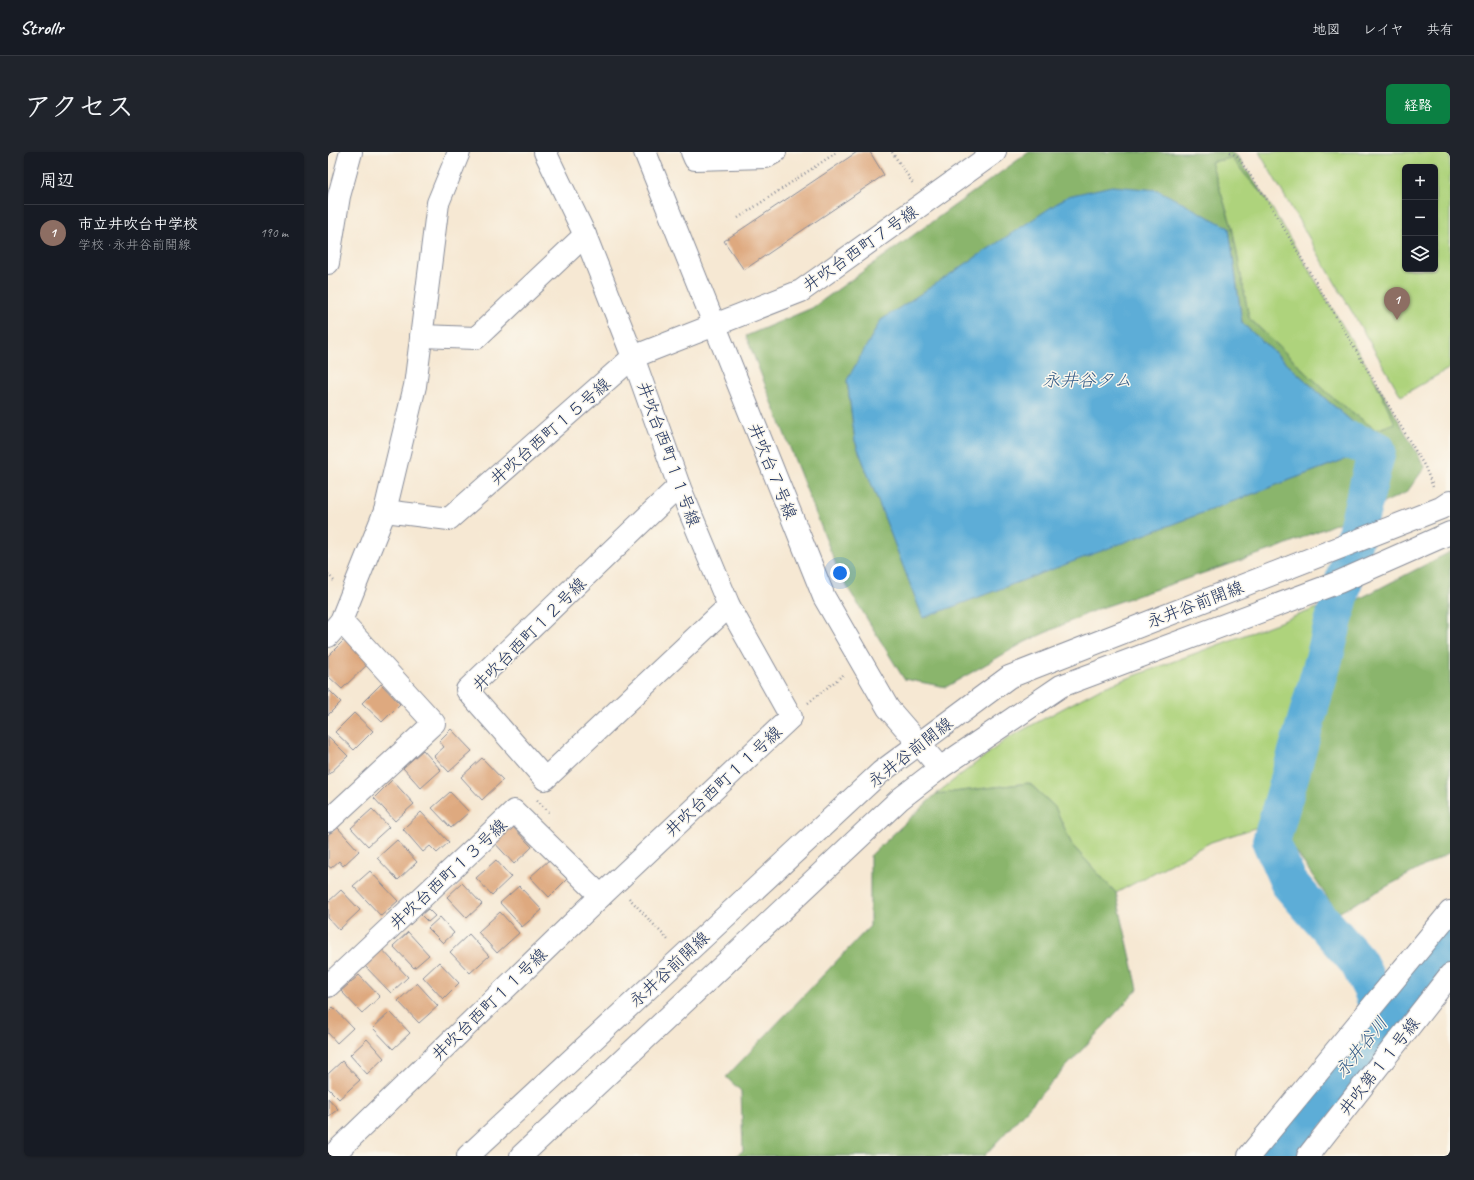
<!DOCTYPE html>
<html lang="ja">
<meta charset="utf-8">
<style>
:root{--surface:#171b24;--page:#20242c;--text:#f1f3f6;--muted:#9ea1a6;--line:#363941;--accent:#0b8043}
body{margin:0;font-family:Caveat,"Klee One",sans-serif;background:var(--page);color:var(--text)}
.controls{position:absolute;right:12px;top:12px;display:grid;overflow:hidden;border-radius:6px;box-shadow:0 1px 3px #0004}
.controls button{width:36px;height:36px;display:grid;place-items:center;padding:0;border:0;border-bottom:1px solid var(--line);background:var(--surface);color:var(--text);font:20px sans-serif}
.you{position:absolute;left:512px;top:421px;width:14px;height:14px;margin:-10px;border:3px solid #fff;border-radius:50%;background:#1a73e8;box-shadow:0 0 0 6px #1a73e833}
.badge{display:grid;place-items:center;width:26px;height:26px;border-radius:50%;background:var(--accent);color:#fff;font-size:13px;font-weight:700}
.pin{position:absolute;translate:-50% -33px;filter:drop-shadow(0 1px 2px #0008)}
.pin::after{content:'';position:absolute;top:21px;width:14px;height:12px;background:inherit;clip-path:polygon(0 0,100% 0,50% 100%)}
.list{margin:0;padding:0;list-style:none}
h2{display:flex;justify-content:space-between;align-items:center;height:52px;margin:0;padding:0 16px;font-size:17px}
h2 small{font-size:13px;font-weight:400;color:var(--muted)}
.list li{display:grid;grid-template-columns:26px 1fr auto;gap:12px;align-items:center;box-sizing:border-box;height:56px;padding:0 16px;border-top:1px solid var(--line)}
.list b{display:block;font-size:15px;white-space:nowrap}
.list p{margin:0;font-size:13px;white-space:nowrap;color:var(--muted)}
.list em{font-size:13px;font-style:normal;color:var(--muted)}
.icon{flex:none;width:22px;height:22px;fill:none;stroke:currentColor;stroke-width:2;stroke-linecap:round;stroke-linejoin:round}
.map{position:relative;flex:none;width:1122px;height:1004px;overflow:hidden;border-radius:6px}
header{display:flex;align-items:center;gap:24px;box-sizing:border-box;height:56px;padding:0 20px;background:var(--surface);border-bottom:1px solid var(--line)}
header strong{font-size:19px}
nav{display:flex;gap:22px;margin-inline-start:auto;font-size:14px}
.intro{display:flex;align-items:center;justify-content:space-between;box-sizing:border-box;height:96px;padding:0 24px}
h1{margin:0;font-size:28px}
.button{padding:10px 18px;border-radius:6px;background:var(--accent);color:#fff;font-size:14px;font-weight:700}
main{display:flex;gap:24px;padding:0 24px}
aside{flex:1;background:var(--surface);border-radius:6px;box-shadow:0 1px 3px #0004}
.map>svg:first-child{display:block}
.green{fill:#aed37c;stroke:#64816d;fill-rule:evenodd}
.forest{fill:#8ab56c;stroke:#527265;fill-rule:evenodd}
.water{fill:#5dadd7;stroke:#3c6e9a}
.lines{fill:none;stroke-linecap:round;stroke-linejoin:round}
.river{stroke:#5dadd7;stroke-width:38}
.building{fill:#dea97f}
.minor-casing{stroke:#888c98;stroke-width:24}
.path{stroke:#888c98;stroke-width:2.5;stroke-dasharray:1 3;stroke-linecap:butt}
.minor{stroke:#fff;stroke-width:22}
.labels{text-anchor:middle;stroke-width:3;stroke-linejoin:round;paint-order:stroke}
.street-label{font-size:17px;fill:#1b2f5e;stroke:#fbf7ec}
.water-label{font-size:18px;font-style:italic;fill:#325b88;stroke:#fbf7ec}
</style>
<header>
<strong>Strollr</strong>
<nav><a>地図</a><a>レイヤ</a><a>共有</a></nav>
</header>
<div class="intro"><h1>アクセス</h1><a class="button">経路</a></div>
<main>
<aside>
<h2>周辺<small></small></h2>
<ul class="list">
<li><span class="badge" style="background:#8d6e63">1</span><div><b>市立井吹台中学校</b><p>学校 · 永井谷前開線</p></div><em>190 m</em></li>
</ul>
</aside>
<div class="map">
<svg width="1122" height="1004" viewBox="0 0 1122 1004">
<rect width="100%" height="100%" fill="#fbf7ec"/>
<filter id="ink" filterUnits="userSpaceOnUse"><feTurbulence type="fractalNoise" baseFrequency=".025" numOctaves="2"/><feDisplacementMap in="SourceGraphic" scale="8" xChannelSelector="R" yChannelSelector="G"/><feConvolveMatrix kernelMatrix="1 2 1 2 8 2 1 2 1" color-interpolation-filters="sRGB"/></filter>
<filter id="wash" filterUnits="userSpaceOnUse"><feTurbulence type="fractalNoise" baseFrequency=".012" numOctaves="4" result="noise"/><feDisplacementMap in="SourceGraphic" scale="16" xChannelSelector="R" yChannelSelector="G"/><feGaussianBlur stdDeviation="0.9" result="paint"/><feColorMatrix in="noise" values="0 0 0 0 0 0 0 0 0 0 0 0 0 0 0 0 0 1.4 0 .05"/><feComposite in="paint" operator="in"/></filter>
<g filter="url(#wash)">
<rect width="100%" height="100%" fill="#f6e8d3"/>
<g class="green">
<path d="M931,0H1122V216L1073,244ZM1077,15H1107V117H1077Z"/>
<polygon points="903,6 939,48 1045,224 1067,271 1048,278 1004,245 921,166 904,75 883,10"/>
<polygon points="995,454 936,673 883,690 788,741 744,693 727,655 701,631 608,642 680,586 771,537"/>
</g>
<g class="forest">
<path d="M701,0H902L909,4L939,48L903,6L883,10L904,75L921,166L1004,245L1048,278L1067,271L1045,224L1097,315L1079,340L1029,363L949,396L767,458L697,490L618,535L576,527L512,423L418,184L484,156ZM901,76L914,171L1001,250L1028,273L1024,289L1023,305L595,465L527,289L519,228Z"/>
<polygon points="1122,400 1122,700 1010,761 956,682 1025,450"/>
<polygon points="701,631 727,655 744,693 788,741 810,837 656,1004 407,1004 415,999 413,939 398,925 542,774 542,704 608,642"/>
</g>
<polygon class="water" points="784,34 830,38 901,76 914,171 1001,250 1028,273 1024,289 1023,305 595,466 527,289 519,228 553,168 740,44"/>
<g class="lines">
<g class="river">
<polyline points="973,286 1024,289 1049,298 997,503 943,690 961,731 1030,810 1044,838 1055,869"/>
<polyline points="945,1004 1122,786"/>
</g>
</g>
<g id="blocks">
<g class="building">
<polygon points="529,0 542,0 556,23 416,118 396,89"/>
<polygon points="19,485 43,509 14,537 0,524 0,504"/>
<polygon points="53,532 72,552 54,570 34,551"/>
<polygon points="0,537 13,550 0,563"/>
<polygon points="26,561 45,579 26,598 7,580"/>
<polygon points="123,577 144,599 121,620 106,604 116,595 111,589"/>
<polygon points="0,584 20,604 0,623"/>
<polygon points="95,598 113,618 93,636 75,616"/>
<polygon points="154,606 175,628 154,648 133,625"/>
<polygon points="64,628 86,652 67,669 46,646"/>
<polygon points="122,640 141,660 123,676 104,656"/>
<polygon points="44,657 61,675 40,694 23,676"/>
<polygon points="93,660 121,690 109,701 102,694 95,700 75,677"/>
<polygon points="182,672 204,695 186,712 164,688"/>
<polygon points="9,675 31,699 15,714 11,709 3,716 0,714 0,683"/>
<polygon points="69,688 89,710 70,728 49,706"/>
<polygon points="168,708 183,725 164,743 148,726"/>
<polygon points="221,708 239,727 221,745 202,725"/>
<polygon points="42,719 70,749 53,764 25,734"/>
<polygon points="134,731 154,752 139,766 119,745"/>
<polygon points="191,734 214,758 194,775 172,751"/>
<polygon points="13,738 32,758 11,778 0,766 0,750"/>
<polygon points="100,757 107,764 100,770 93,763"/>
<polygon points="172,760 191,781 169,801 150,780"/>
<polygon points="112,765 126,781 115,791 100,776"/>
<polygon points="80,780 101,803 86,816 65,794"/>
<polygon points="141,782 161,804 142,821 122,800"/>
<polygon points="51,794 80,825 63,841 33,810"/>
<polygon points="111,810 131,831 115,847 95,825"/>
<polygon points="31,823 52,845 34,861 13,839"/>
<polygon points="89,831 110,854 91,871 70,849"/>
<polygon points="5,855 25,876 9,891 0,881 0,860"/>
<polygon points="62,860 82,881 65,897 45,876"/>
<polygon points="39,887 56,906 39,922 22,903"/>
<polygon points="14,909 32,928 11,947 0,936 0,922"/>
<polygon points="0,946 10,957 0,965"/>
</g>
</g>
</g>
<g filter="url(#ink)">
<use href="#blocks" fill-opacity="0" stroke="#888c98" stroke-width="1"/>
<g class="lines">
<defs>
<g id="minor">
<polyline points="317,0 496,445 560,556 612,616"/>
<polyline points="364,0 367,7 438,5 447,0"/>
<polyline points="0,111 11,44 23,0"/>
<polyline points="93,184 148,186 257,83"/>
<polyline points="351,334 139,538 217,627 401,454"/>
<polyline points="57,359 121,367 305,205 473,139 667,0"/>
<polyline points="0,484 13,469 57,359 87,234 110,51 131,0"/>
<polyline points="0,669 106,571 13,469"/>
<polyline points="0,834 186,659 273,744"/>
<polyline points="4,1004 273,744 463,565 401,454 351,334 305,205 257,83 217,0"/>
<polyline points="140,1004 553,620 681,525 1113,356 1122,350"/>
<polyline points="193,1004 572,647 612,616 733,534 1011,430 1122,381"/>
<polyline points="921,1004 1122,760"/>
<polyline points="980,1004 1122,823"/>
</g>
</defs>
<use href="#minor" class="minor-casing"/>
<g class="path">
<polyline points="564,0 586,33"/>
<polyline points="902,0 909,4 939,48 1097,315 1105,335"/>
<polyline points="410,66 509,0"/>
<polyline points="0,422 6,429"/>
<polyline points="480,551 515,523"/>
<polyline points="209,648 221,660"/>
<polyline points="301,746 341,789"/>
</g>
<use href="#minor" class="minor"/>
</g>
</g>
<g class="labels">
<g class="street-label">
<text transform="translate(532 96) rotate(-35)" y="6">井吹台西町７号線</text>
<text transform="translate(222 279) rotate(-41)" y="6">井吹台西町１５号線</text>
<text transform="translate(341 302) rotate(70)" y="6">井吹台西町１１号線</text>
<text transform="translate(445 319) rotate(68)" y="6">井吹台７号線</text>
<text transform="translate(867 452) rotate(-21)" y="6">永井谷前開線</text>
<text transform="translate(201 482) rotate(-45)" y="6">井吹台西町１２号線</text>
<text transform="translate(582 600) rotate(-38)" y="6">永井谷前開線</text>
<text transform="translate(395 629) rotate(-43)" y="6">井吹台西町１１号線</text>
<text transform="translate(120 722) rotate(-43)" y="6">井吹台西町１３号線</text>
<text transform="translate(341 817) rotate(-43)" y="6">永井谷前開線</text>
<text transform="translate(161 852) rotate(-44)" y="6">井吹台西町１１号線</text>
<text transform="translate(1051 914) rotate(-52)" y="6">井吹第１１号線</text>
</g>
<g class="water-label">
<text x="759" y="234">永井谷タム</text>
<text transform="translate(1033 895) rotate(-51)" y="6">永井谷川</text>
</g>
</g>
</svg>
<div class="controls">
<button>+</button>
<button>−</button>
<button><svg class="icon" aria-label="layers" viewBox="0 0 24 24"><path d="M12 4l9 5-9 5-9-5zM3 14l9 5 9-5"/></svg></button>
</div>
<div class="you"></div>
<div class="pin badge" style="left:1069px;top:168px;background:#8d6e63">1</div>
</div>
</main>
